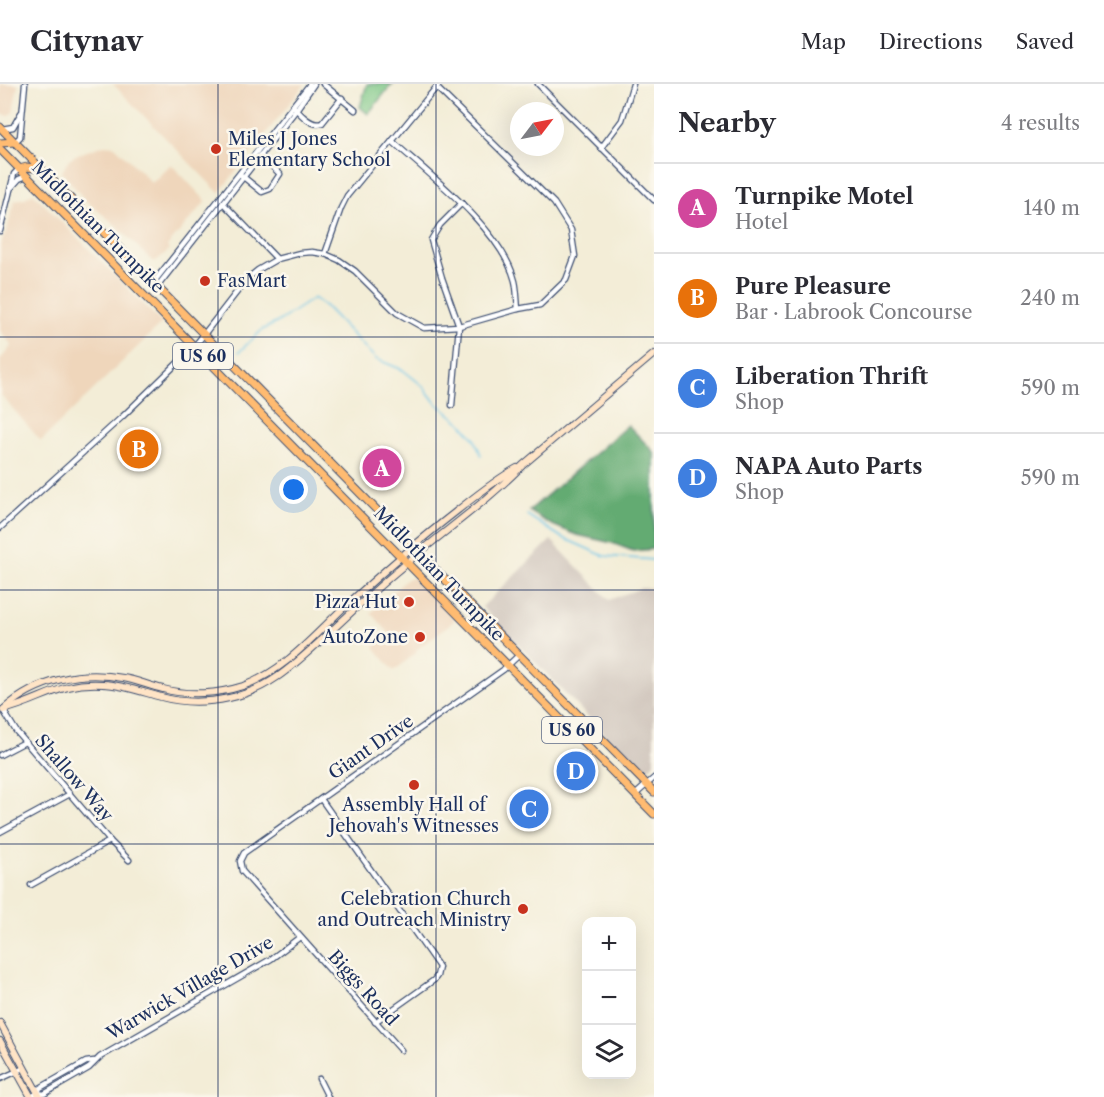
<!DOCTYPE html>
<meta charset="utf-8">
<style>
:root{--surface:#fff;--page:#f7f7f7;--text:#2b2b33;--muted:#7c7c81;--line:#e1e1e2;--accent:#c8321e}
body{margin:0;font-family:"Libre Caslon Text",serif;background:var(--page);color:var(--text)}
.controls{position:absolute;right:18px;bottom:18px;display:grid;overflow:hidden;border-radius:12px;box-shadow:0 6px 24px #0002}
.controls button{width:54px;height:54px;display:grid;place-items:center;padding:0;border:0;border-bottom:2px solid var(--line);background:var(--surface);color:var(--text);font:30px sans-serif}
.compass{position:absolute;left:510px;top:18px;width:54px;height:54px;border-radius:50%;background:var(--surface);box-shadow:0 6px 24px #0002;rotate:58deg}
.you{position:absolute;left:294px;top:406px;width:21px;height:21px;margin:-15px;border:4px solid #fff;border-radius:50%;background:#1a73e8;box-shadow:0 0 0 9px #1a73e833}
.badge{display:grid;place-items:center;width:39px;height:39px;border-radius:50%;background:var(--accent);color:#fff;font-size:20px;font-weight:700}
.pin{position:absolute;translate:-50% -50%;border:3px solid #fff;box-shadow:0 2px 6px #0006}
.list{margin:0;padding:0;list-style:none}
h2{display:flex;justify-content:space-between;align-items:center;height:78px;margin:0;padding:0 24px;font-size:26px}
h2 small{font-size:20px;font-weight:400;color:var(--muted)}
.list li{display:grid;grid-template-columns:39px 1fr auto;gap:18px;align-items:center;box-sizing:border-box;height:90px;padding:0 24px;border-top:2px solid var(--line)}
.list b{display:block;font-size:22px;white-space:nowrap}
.list p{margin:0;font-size:20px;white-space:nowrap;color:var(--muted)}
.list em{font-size:20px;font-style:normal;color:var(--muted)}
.icon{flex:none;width:33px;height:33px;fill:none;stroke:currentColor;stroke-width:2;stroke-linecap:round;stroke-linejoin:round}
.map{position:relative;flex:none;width:654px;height:1013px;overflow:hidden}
header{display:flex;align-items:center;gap:36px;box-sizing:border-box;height:84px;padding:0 30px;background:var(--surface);border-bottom:2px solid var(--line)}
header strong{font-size:28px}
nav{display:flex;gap:33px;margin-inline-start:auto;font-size:21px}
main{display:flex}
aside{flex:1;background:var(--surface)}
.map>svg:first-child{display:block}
.built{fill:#efd6bb}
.industrial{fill:#cdc2b9}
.green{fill:#7bc684;stroke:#4b7a71;stroke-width:1.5}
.forest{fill:#64ab72;stroke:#406d68;stroke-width:1.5}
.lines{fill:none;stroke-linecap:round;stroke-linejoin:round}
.stream{stroke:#6ac4e8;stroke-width:1.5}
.street-casing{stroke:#3b4c70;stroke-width:7}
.secondary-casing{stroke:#3b4c70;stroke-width:8}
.primary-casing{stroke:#3b4c70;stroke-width:9}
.street{stroke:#fff;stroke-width:4.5}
.secondary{stroke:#ffe4c6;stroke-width:6}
.primary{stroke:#ffbb71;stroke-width:7}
.grid{fill:none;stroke:#1b2f5e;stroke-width:1.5;stroke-opacity:0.55}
.poi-dot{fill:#c8321e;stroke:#fbf7ec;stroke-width:2}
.labels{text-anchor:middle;stroke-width:5;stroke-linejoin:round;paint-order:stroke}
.shield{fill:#fbf7ec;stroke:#5e6b89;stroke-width:1.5}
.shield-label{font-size:16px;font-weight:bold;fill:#1b2f5e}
.poi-label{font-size:18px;fill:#1b2f5e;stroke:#fbf7ec;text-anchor:end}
.street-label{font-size:18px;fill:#1b2f5e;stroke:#fbf7ec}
</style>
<header>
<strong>Citynav</strong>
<nav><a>Map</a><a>Directions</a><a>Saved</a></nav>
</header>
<main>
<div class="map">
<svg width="654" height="1013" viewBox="0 0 654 1013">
<rect width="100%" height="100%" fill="#fbf7ec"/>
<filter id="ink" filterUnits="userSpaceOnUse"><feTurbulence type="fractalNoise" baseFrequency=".0167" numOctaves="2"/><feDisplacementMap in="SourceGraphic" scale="12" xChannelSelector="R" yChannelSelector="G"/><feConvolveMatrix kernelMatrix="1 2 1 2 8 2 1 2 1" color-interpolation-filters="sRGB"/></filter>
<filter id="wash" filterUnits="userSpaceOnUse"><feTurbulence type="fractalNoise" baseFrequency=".008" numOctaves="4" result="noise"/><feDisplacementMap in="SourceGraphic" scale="24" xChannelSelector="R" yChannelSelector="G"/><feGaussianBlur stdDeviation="1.35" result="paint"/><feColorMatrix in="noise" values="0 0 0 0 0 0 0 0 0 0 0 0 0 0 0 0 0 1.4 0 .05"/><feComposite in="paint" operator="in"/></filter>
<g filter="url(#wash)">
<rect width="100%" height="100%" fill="#f3edd7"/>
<g class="built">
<polygon points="0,0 18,0 13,28 9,32 0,29"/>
<polygon points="113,0 305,0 219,109"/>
<polygon points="104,61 115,62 152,99 171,80 206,117 167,162 169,166 156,177 152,177 117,142 86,117 62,88 68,77 76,71"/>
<polygon points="33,109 162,239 41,357 0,310 0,276 12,261 0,247 0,160 7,146 15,116 25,114"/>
<polygon points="408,494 414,494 455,536 416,566 417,568 394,587 374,563 389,549 371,529"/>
</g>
<polygon class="industrial" points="551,456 609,516 641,504 654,504 654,679 643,690 482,523"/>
<polygon class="green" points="367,0 392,0 368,30 360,23"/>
<polygon class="forest" points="628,341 654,368 654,465 633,467 612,459 577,451 550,440 529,427"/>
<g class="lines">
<g class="stream">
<polyline points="239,268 262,246 278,238 314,214 325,222 376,275 403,286 423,302 435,318 461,339 474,354 481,371"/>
<polyline points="527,431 561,453 604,472 654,476"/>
</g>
</g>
</g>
<g filter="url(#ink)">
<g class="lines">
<defs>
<g id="street">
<polyline points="323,0 355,26"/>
<polyline points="538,0 654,116"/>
<path d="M294,23C301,31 312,43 322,39L342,14"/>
<polyline points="2,45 13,43 21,29"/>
<path d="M392,57C430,91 502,146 515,197C517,205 517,216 518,225"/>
<polyline points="15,58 20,53 25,0"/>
<polyline points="601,64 622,36 633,0"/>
<polyline points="241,91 262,108 270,105 280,90 260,71"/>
<polyline points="12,103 19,95 27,92"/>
<polyline points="223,119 277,175"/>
<polyline points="0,147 14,90 19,85"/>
<polyline points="325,170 341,124 347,112 439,0"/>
<polyline points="153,199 310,0"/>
<polyline points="157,203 296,26 314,0"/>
<polyline points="452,321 459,242 442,194 431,156 440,141 462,119"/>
<polyline points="0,444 122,333 194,263 247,195 258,186 277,175 300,169 312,168 325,170 339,176 355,187 397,229 424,244 459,242 518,225 540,221 566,196 575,172 571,146 554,119 437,4"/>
<polyline points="3,626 16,647 110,757 129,776"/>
<polyline points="0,671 25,658"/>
<polyline points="635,711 654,694"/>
<polyline points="321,715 439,883 437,892 434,896 375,938"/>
<polyline points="0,748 70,710"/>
<polyline points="31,801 110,757"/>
<polyline points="401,966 242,787 240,777 244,769 503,586 519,571"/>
<polyline points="0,995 24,984"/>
<polyline points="319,995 328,1013"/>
<polyline points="38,1009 44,1010 89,984 100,973 271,875 300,853"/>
<polyline points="31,1013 38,1009 40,1004 86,978 94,977"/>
</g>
<g id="secondary">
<path d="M4,625C36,596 81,586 123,594C137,596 149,602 163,605C188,612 218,610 243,602C282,588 311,555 340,527C378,492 417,458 458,426C477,411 495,396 517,384"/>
<path d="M3,626C41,617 60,597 103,600C124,601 142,608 161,613C183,619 206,619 229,614C270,606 297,578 327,551C351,529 375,505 401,484C441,449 486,419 523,381L654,270"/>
<polyline points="0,939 40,1013"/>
<polyline points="0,957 31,1013"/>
</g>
<g id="primary">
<polyline points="0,43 654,708"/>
<polyline points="0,59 15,58"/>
<polyline points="0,65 654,730"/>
<polyline points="19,85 27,83 41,85"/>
</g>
</defs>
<use href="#street" class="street-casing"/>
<use href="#secondary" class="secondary-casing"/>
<use href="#primary" class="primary-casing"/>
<use href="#street" class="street"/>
<use href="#secondary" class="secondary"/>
<use href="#primary" class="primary"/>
</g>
</g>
<path class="grid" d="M218,0V1013M436,0V1013M0,253H654M0,506H654M0,760H654"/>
<g class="poi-dot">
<circle cx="216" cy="65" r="6"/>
<circle cx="205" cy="197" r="6"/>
<circle cx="409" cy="518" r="6"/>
<circle cx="420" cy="553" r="6"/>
<circle cx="414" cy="701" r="6"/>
<circle cx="523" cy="825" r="6"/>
</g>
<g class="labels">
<g class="shield">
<rect x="173" y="259" width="60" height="26" rx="4.5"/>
<rect x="542" y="633" width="60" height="26" rx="4.5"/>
</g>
<g class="shield-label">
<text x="203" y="278">US 60</text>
<text x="572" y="652">US 60</text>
</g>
<g class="poi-label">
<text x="228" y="61" text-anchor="start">Miles J Jones<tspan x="228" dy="21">Elementary School</tspan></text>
<text x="217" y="203" text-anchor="start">FasMart</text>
<text x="397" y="524">Pizza Hut</text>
<text x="408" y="559">AutoZone</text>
<text x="414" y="727" text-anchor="middle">Assembly Hall of<tspan x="414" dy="21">Jehovah's Witnesses</tspan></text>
<text x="511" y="821">Celebration Church<tspan x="511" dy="21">and Outreach Ministry</tspan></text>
</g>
<g class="street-label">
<text transform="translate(98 143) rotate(45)" y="6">Midlothian Turnpike</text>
<text transform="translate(439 490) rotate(46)" y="6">Midlothian Turnpike</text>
<text transform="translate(371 663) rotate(-35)" y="6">Giant Drive</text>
<text transform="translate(74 694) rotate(49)" y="6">Shallow Way</text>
<text transform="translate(190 904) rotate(-30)" y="6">Warwick Village Drive</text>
<text transform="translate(363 904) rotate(48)" y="6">Biggs Road</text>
</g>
</g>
</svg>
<div class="controls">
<button>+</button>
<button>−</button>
<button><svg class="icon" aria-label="layers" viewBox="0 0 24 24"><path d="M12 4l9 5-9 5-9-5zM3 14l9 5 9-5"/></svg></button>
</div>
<svg class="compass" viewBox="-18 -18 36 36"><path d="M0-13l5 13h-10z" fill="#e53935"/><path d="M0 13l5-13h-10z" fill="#7c7c81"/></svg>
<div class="you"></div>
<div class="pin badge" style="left:382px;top:384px;background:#d1479c">A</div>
<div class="pin badge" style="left:139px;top:365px;background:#e8710a">B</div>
<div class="pin badge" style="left:529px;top:725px;background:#3f7fe0">C</div>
<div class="pin badge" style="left:576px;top:687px;background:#3f7fe0">D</div>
</div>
<aside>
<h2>Nearby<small>4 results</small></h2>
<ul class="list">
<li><span class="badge" style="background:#d1479c">A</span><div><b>Turnpike Motel</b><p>Hotel</p></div><em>140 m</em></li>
<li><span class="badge" style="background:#e8710a">B</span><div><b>Pure Pleasure</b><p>Bar · Labrook Concourse</p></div><em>240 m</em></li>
<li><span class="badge" style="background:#3f7fe0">C</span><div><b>Liberation Thrift</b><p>Shop</p></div><em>590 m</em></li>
<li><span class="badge" style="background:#3f7fe0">D</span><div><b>NAPA Auto Parts</b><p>Shop</p></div><em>590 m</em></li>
</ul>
</aside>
</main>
